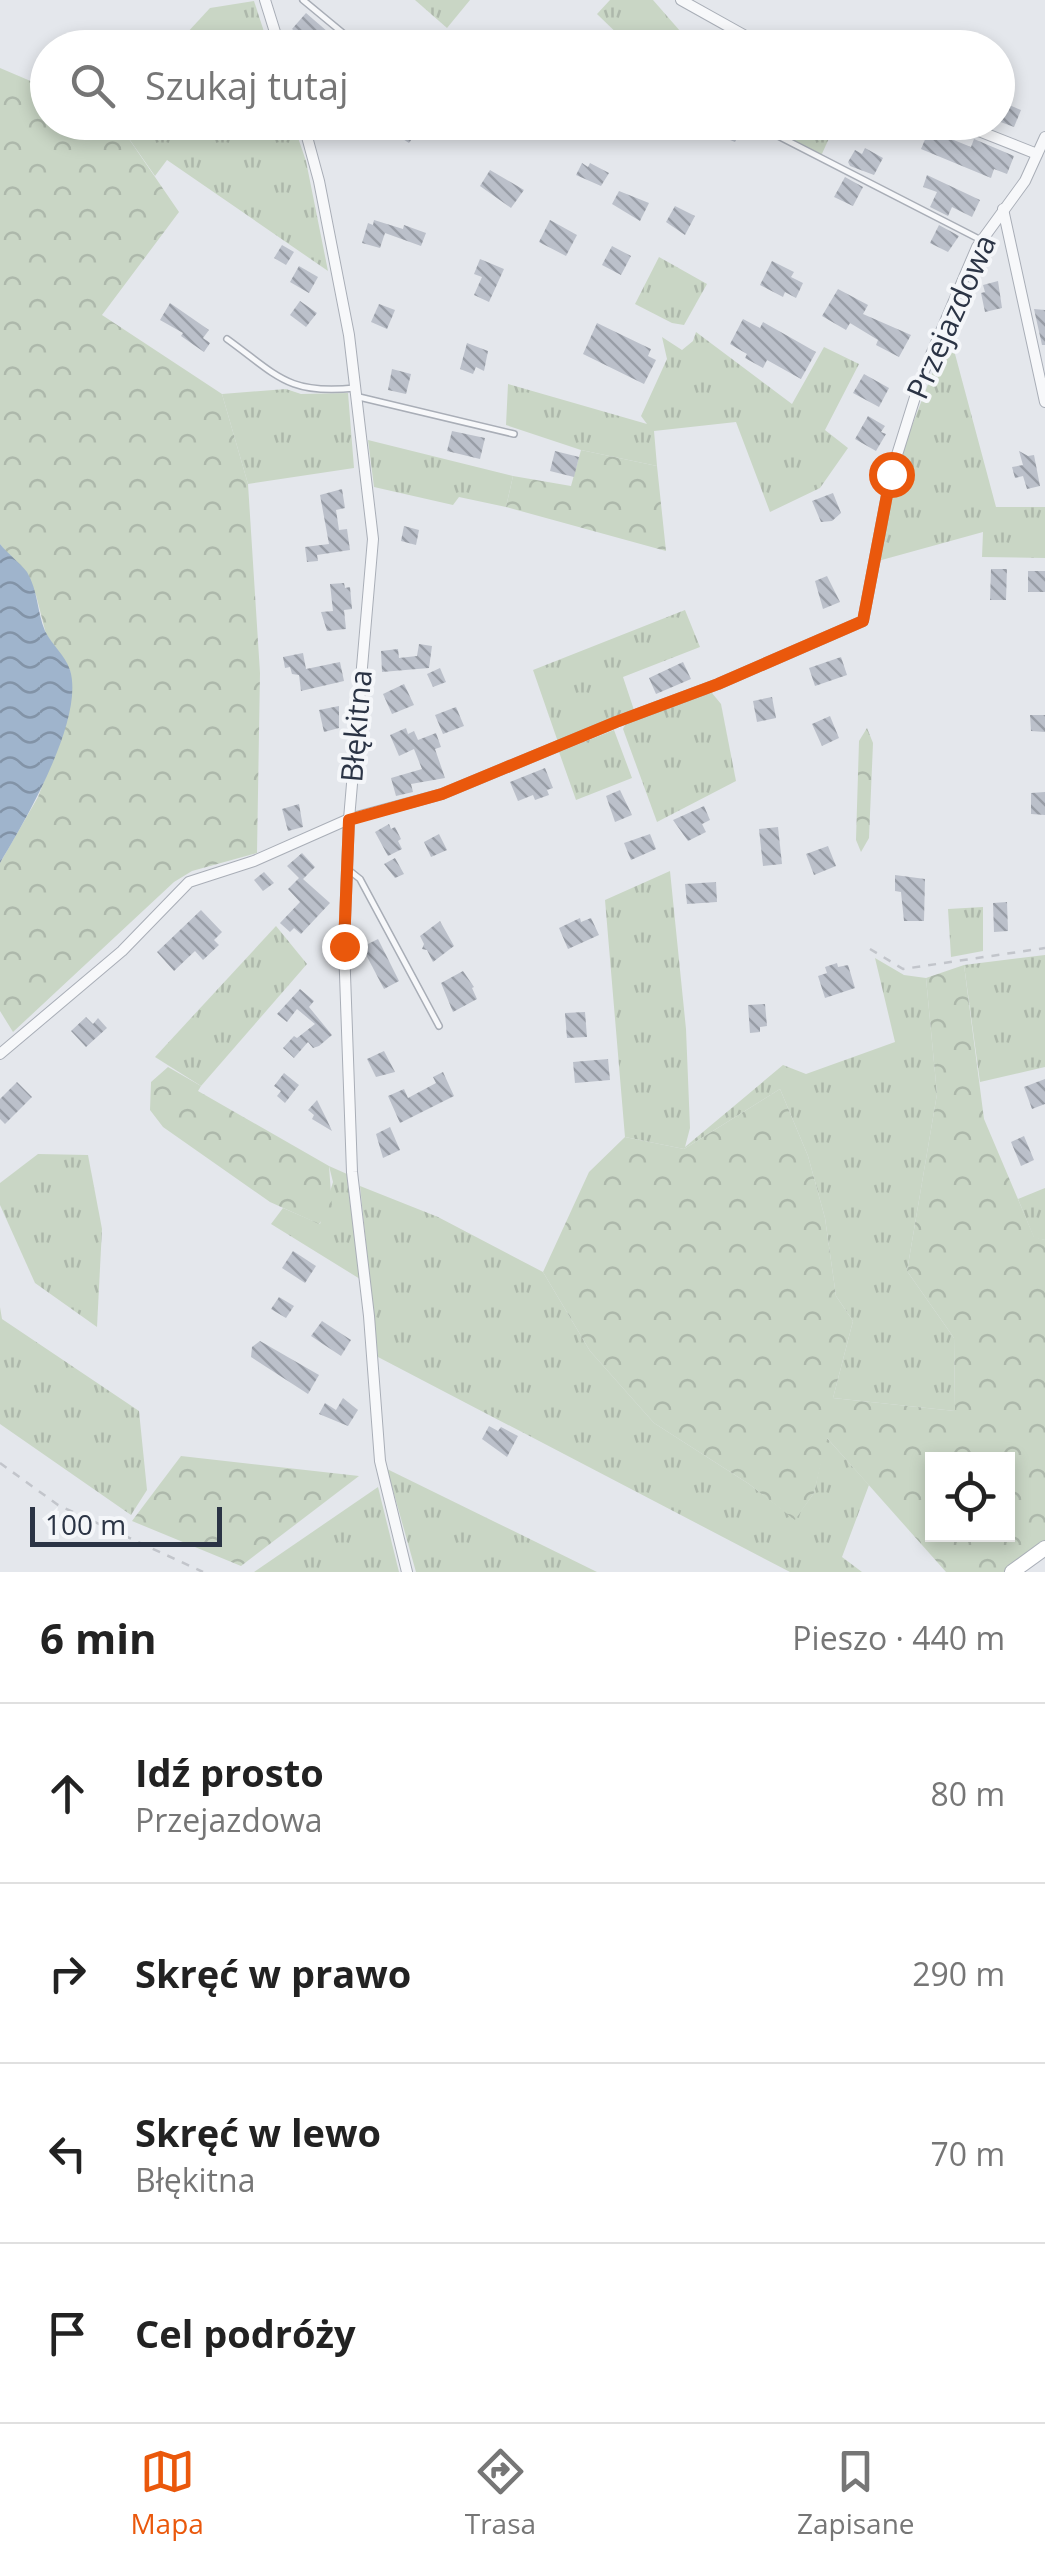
<!DOCTYPE html>
<html lang="pl">
<meta charset="utf-8">
<style>
:root{--surface:#fff;--page:#f6f6f6;--text:#222;--muted:#767676;--line:#e0e0e0;--accent:#ea580c}
body{margin:0;font-family:"Open Sans",sans-serif;background:var(--page);color:var(--text)}
.controls{position:absolute;right:30px;bottom:30px;display:grid;overflow:hidden;border-radius:0px;box-shadow:0 5px 15px #0003}
.controls button{width:90px;height:90px;display:grid;place-items:center;padding:0;border:0;border-bottom:2px solid var(--line);background:var(--surface);color:var(--text);font:50px sans-serif}
.scale{position:absolute;left:30px;bottom:25px;width:192px;box-sizing:border-box;padding-left:10px;border:5px solid #2b3445;border-top:0;font-size:28px;line-height:35px;white-space:nowrap;color:#2b3445;-webkit-text-stroke:8px #f4f6f9;paint-order:stroke}
.stop{position:absolute;width:30px;height:30px;margin:-22px;border:8px solid #ea580c;border-radius:50%;background:#fff}
.stop.end{background:#ea580c;border-color:#fff;box-shadow:0 2px 10px #0008}
.list{margin:0;padding:0;list-style:none}
h2{display:flex;justify-content:space-between;align-items:center;height:130px;margin:0;padding:0 40px;font-size:42px}
h2 small{font-size:32px;font-weight:400;color:var(--muted)}
.list li{display:grid;grid-template-columns:65px 1fr auto;gap:30px;align-items:center;box-sizing:border-box;height:180px;padding:0 40px;border-top:2px solid var(--line)}
.list b{display:block;font-size:38px;white-space:nowrap}
.list p{margin:0;font-size:32px;white-space:nowrap;color:var(--muted)}
.list em{font-size:32px;font-style:normal;color:var(--muted)}
.icon{flex:none;width:55px;height:55px;fill:none;stroke:currentColor;stroke-width:2;stroke-linecap:round;stroke-linejoin:round}
.map{position:relative;flex:none;width:1045px;height:1572px;overflow:hidden}
.search{position:absolute;background:var(--surface);box-shadow:0 5px 15px #0003;left:30px;right:30px;top:30px;height:110px;display:flex;align-items:center;gap:25px;box-sizing:border-box;padding:0 35px;border-radius:55px;color:var(--muted);font-size:38px}
.sheet{height:850px;background:var(--surface)}
nav{display:flex;justify-content:space-around;align-items:center;box-sizing:border-box;height:140px;border-top:2px solid var(--line);background:var(--surface);font-size:28px;color:var(--muted)}
nav a{display:grid;justify-items:center;gap:5px}
nav .on{color:var(--accent)}
.map>svg:first-child{display:block}
.grass{fill:url(#grass-tufts)}
.forest{fill:url(#forest-crowns);fill-rule:evenodd}
.water{fill:url(#water-waves)}
.building{fill:url(#building-back-hatch)}
.lines{fill:none;stroke-linecap:round;stroke-linejoin:round}
.lane-casing{stroke:#a9aeb7;stroke-width:8}
.street-casing{stroke:#a9aeb7;stroke-width:12}
.secondary-casing{stroke:#a9aeb7;stroke-width:16}
.path{stroke:#c2c5cb;stroke-width:2.5;stroke-dasharray:8 8;stroke-linecap:butt}
.lane{stroke:#f7f8fa;stroke-width:5}
.street{stroke:#f7f8fa;stroke-width:10}
.secondary{stroke:#fff;stroke-width:14}
.route{stroke:#ea580c;stroke-width:12}
.labels{text-anchor:middle;stroke-width:8;stroke-linejoin:round;paint-order:stroke}
.street-label{font-size:30px;fill:#2b3445;stroke:#f4f6f9}
</style>
<div class="map">
<svg width="1045" height="1572" viewBox="0 0 1045 1572">
<defs>
<pattern id="grass-tufts" width="24" height="20" patternUnits="userSpaceOnUse" patternTransform="scale(2.5)"><rect width="24" height="20" fill="#c9d6c5"/><path d="M3 7l-1-3M5 7V3M7 7l1-3M15 17l-1-3M17 17v-4M19 17l1-3" fill="none" stroke="#adb8ab"/></pattern>
<pattern id="forest-crowns" width="20" height="18" patternUnits="userSpaceOnUse" patternTransform="scale(2.5)"><rect width="20" height="18" fill="#c9d6c5"/><path d="M2 6a3 3 0 1 1 6 0M12 15a3 3 0 1 1 6 0" fill="none" stroke="#adb8ab"/></pattern>
<pattern id="water-waves" width="16" height="10" patternUnits="userSpaceOnUse" patternTransform="scale(2.5)"><rect width="16" height="10" fill="#9fb4cc"/><path d="M0 5q4-4 8 0t8 0" fill="none" stroke="#8293a7"/></pattern>
<pattern id="building-back-hatch" width="6" height="6" patternUnits="userSpaceOnUse" patternTransform="scale(2.5)"><rect width="6" height="6" fill="#bbc0ca"/><path d="M-1 5l2 2M0 0l6 6M5-1l2 2" fill="none" stroke="#989da6"/></pattern>
</defs>
<rect width="100%" height="100%" fill="#e4e7ec"/>
<g class="grass">
<polygon points="415,0 470,0 447,28"/>
<polygon points="610,0 653,0 694,47 631,47 597,14"/>
<polygon points="254,1 269,47 174,47 210,8"/>
<polygon points="831,122 835,125 821,156 761,123"/>
<polygon points="118,123 293,123 306,161 328,271 167,160 155,176"/>
<polygon points="659,257 707,284 684,325 672,323 635,304"/>
<polygon points="696,332 792,404 824,347 859,364 825,430 848,448 820,488 770,512 736,422 654,431 657,466 581,450 506,425 508,384 647,424 641,416 667,359 662,337 682,350 693,341"/>
<polygon points="946,338 951,339 996,507 1045,507 1045,558 982,557 983,532 878,561 894,472"/>
<polygon points="286,389 301,394 348,393 354,468 248,484 222,394"/>
<polygon points="368,440 513,476 506,507 459,497 453,505 374,487"/>
<polygon points="685,610 700,647 623,677 634,710 558,742 533,670"/>
<polygon points="712,693 721,704 736,781 657,822 623,729 626,723 696,695"/>
<polygon points="614,730 632,778 576,800 559,752"/>
<polygon points="670,871 686,1029 690,1128 685,1147 783,1065 806,1074 895,1042 875,958 904,975 926,978 937,1094 907,1271 954,1338 955,1411 833,1398 853,1321 836,1296 825,1218 808,1156 780,1089 684,1149 625,1137 605,900"/>
<polygon points="983,907 983,951 951,957 948,909"/>
<polygon points="276,926 307,964 201,1086 155,1057"/>
<polygon points="1045,955 1045,1067 980,1082 964,965"/>
<polygon points="38,1154 88,1155 102,1229 97,1327 35,1283 0,1205 0,1183"/>
<polygon points="329,1166 347,1174 360,1279 271,1224 283,1208 320,1224 333,1182"/>
<polygon points="360,1186 438,1217 543,1272 590,1351 654,1423 749,1484 795,1519 814,1493 826,1437 869,1485 842,1557 862,1572 790,1572 378,1357"/>
<polygon points="1045,1188 1045,1240 1034,1238 1018,1199"/>
<polygon points="0,1307 2,1319 139,1411 147,1490 131,1515 0,1424"/>
<polygon points="387,1469 597,1572 416,1572"/>
<polygon points="378,1487 399,1572 254,1572"/>
</g>
<g class="forest">
<polygon points="0,68 47,88 48,122 118,123 179,212 102,315 222,394 248,484 260,673 257,853 192,871 174,882 13,1032 0,1011 0,863 38,797 64,730 72,693 70,670 46,634 36,595 0,544"/>
<polygon points="581,450 657,466 666,551 506,507 513,476 571,486"/>
<polygon points="867,728 873,743 869,838 861,852 856,840 859,741"/>
<path d="M964,965L984,1119L1034,1237L1045,1240V1545L1010,1572H946L827,1438L814,1493L795,1520L749,1484L654,1423L590,1351L543,1272L589,1172L625,1137L684,1149L780,1089L808,1156L825,1218L836,1296L853,1321L833,1398L955,1411L954,1338L907,1271L937,1094L926,978ZM932,1460H1008V1534H932Z"/>
<polygon points="168,1067 201,1086 198,1091 329,1166 332,1207 319,1224 270,1202 163,1127 150,1110 151,1082"/>
<polygon points="181,1456 359,1476 241,1566 132,1521"/>
</g>
<path class="water" d="M0,544C8,554 19,562 27,572C38,590 37,612 45,631C52,645 65,655 70,670C85,719 25,821 0,863Z"/>
<g class="building">
<polygon points="306,13 328,32 315,48 292,29"/>
<polygon points="1002,102 1021,110 1014,127 998,121"/>
<polygon points="394,122 410,122 419,129 409,143 389,130"/>
<polygon points="686,122 735,122 734,125 742,129 735,142"/>
<polygon points="929,130 971,147 974,139 1014,156 1007,174 994,169 991,178 921,149"/>
<polygon points="865,148 883,158 874,175 850,166 848,162 855,150 862,154"/>
<polygon points="582,163 588,167 590,163 609,173 601,186 576,175"/>
<polygon points="490,170 524,190 511,208 480,186"/>
<polygon points="927,175 980,200 972,217 952,207 948,216 930,207 937,192 923,187"/>
<polygon points="845,177 863,187 853,206 834,197"/>
<polygon points="619,191 649,203 640,221 612,204"/>
<polygon points="675,206 695,216 685,235 666,222"/>
<polygon points="374,220 403,229 404,225 426,233 421,246 385,233 380,248 362,243 368,223 373,225"/>
<polygon points="550,220 577,235 566,256 539,242"/>
<polygon points="939,225 959,236 948,252 930,243"/>
<polygon points="282,245 294,252 286,265 274,258"/>
<polygon points="612,246 631,256 621,275 602,265"/>
<polygon points="480,259 504,269 489,302 474,295 482,277 474,274"/>
<polygon points="772,261 794,272 791,277 803,283 796,298 785,292 783,297 760,285"/>
<polygon points="299,266 318,277 309,293 290,282"/>
<polygon points="998,281 1002,308 985,312 981,293 985,292 983,285"/>
<polygon points="838,289 868,305 863,314 911,335 899,357 876,345 878,340 850,323 846,330 822,316"/>
<polygon points="300,301 317,313 306,327 290,315"/>
<polygon points="170,303 209,330 203,338 210,343 204,352 181,336 183,333 160,320"/>
<polygon points="379,304 395,310 387,329 371,322"/>
<polygon points="1034,309 1045,310 1045,345 1042,345"/>
<polygon points="743,319 760,328 763,322 816,352 801,379 767,360 763,368 745,358 747,354 730,344"/>
<polygon points="597,323 651,349 648,356 656,360 644,384 583,354"/>
<polygon points="467,343 488,351 484,371 476,367 473,374 460,369"/>
<polygon points="392,369 411,374 406,394 388,390"/>
<polygon points="864,374 889,388 879,407 853,393"/>
<polygon points="868,416 885,426 881,432 886,434 876,451 855,439"/>
<polygon points="452,431 485,438 480,459 447,451"/>
<polygon points="555,451 579,457 574,477 550,471"/>
<polygon points="1019,451 1028,456 1034,455 1040,486 1027,489 1023,476 1015,478 1012,467 1023,465"/>
<polygon points="342,489 345,508 336,510 339,530 347,529 350,550 317,555 318,561 307,562 305,547 329,544 320,495"/>
<polygon points="833,493 841,513 832,521 821,522 812,501"/>
<polygon points="404,526 419,530 416,545 401,541"/>
<polygon points="991,569 1007,569 1006,600 990,600"/>
<rect x="1028" y="571" width="17" height="21"/>
<polygon points="827,576 840,602 823,609 815,581"/>
<polygon points="344,583 345,588 350,587 352,609 344,610 346,629 327,631 321,612 333,611 330,584"/>
<polygon points="419,644 432,646 429,668 382,672 381,651 398,649 399,658 417,656"/>
<polygon points="303,653 306,669 340,662 344,681 301,691 299,675 292,674 290,667 285,668 283,657"/>
<polygon points="841,657 847,675 815,686 809,668"/>
<polygon points="683,662 691,679 656,694 649,678"/>
<polygon points="440,668 446,682 433,687 427,674"/>
<polygon points="404,684 414,705 392,714 383,694"/>
<polygon points="772,697 776,718 757,722 753,701"/>
<polygon points="339,706 339,728 324,732 319,710"/>
<polygon points="456,707 464,726 443,734 435,715"/>
<polygon points="1030,715 1045,715 1045,732 1031,731"/>
<polygon points="830,716 839,738 822,746 812,724"/>
<polygon points="406,728 408,734 414,731 418,740 436,733 441,747 435,749 445,778 411,784 413,792 396,796 391,778 422,769 414,749 399,756 390,735"/>
<polygon points="545,768 553,788 547,790 549,795 535,800 533,795 518,801 510,782"/>
<polygon points="620,790 632,815 615,822 606,796"/>
<polygon points="1045,792 1045,815 1031,814 1031,793"/>
<polygon points="299,804 303,827 288,831 282,809"/>
<polygon points="704,806 710,820 702,824 706,832 688,841 673,820"/>
<polygon points="389,824 391,829 395,827 401,839 398,841 402,849 388,856 375,832"/>
<polygon points="778,827 782,864 763,866 759,829"/>
<polygon points="439,834 447,850 431,857 424,842"/>
<polygon points="650,834 656,849 631,860 624,843"/>
<polygon points="828,846 836,866 814,875 806,854"/>
<polygon points="302,853 315,867 303,879 330,903 301,934 294,928 290,932 280,923 300,902 288,889 299,878 287,866"/>
<polygon points="395,858 404,874 395,878 384,864"/>
<polygon points="264,872 274,883 263,891 254,880"/>
<polygon points="895,875 925,879 924,921 904,921 901,892 895,891"/>
<polygon points="716,882 717,902 687,904 685,884"/>
<polygon points="1007,902 1008,931 994,932 993,903"/>
<polygon points="201,910 222,932 214,940 219,945 203,960 195,951 174,971 157,952"/>
<polygon points="580,918 581,922 591,918 599,935 568,949 559,928"/>
<polygon points="440,921 454,946 433,962 427,950 422,949 424,944 420,936"/>
<polygon points="378,939 399,981 384,989 362,947"/>
<polygon points="837,963 838,967 848,965 855,988 825,998 818,976 827,973 825,967"/>
<polygon points="463,971 474,987 472,988 477,999 453,1012 441,983"/>
<polygon points="300,989 314,1001 309,1007 332,1035 319,1046 313,1048 308,1042 294,1058 283,1048 294,1036 297,1038 315,1024 297,1009 287,1022 277,1014"/>
<polygon points="765,1004 767,1026 760,1027 760,1032 750,1033 748,1005"/>
<polygon points="585,1012 587,1037 567,1038 565,1013"/>
<polygon points="86,1017 93,1024 98,1018 107,1028 86,1047 71,1031"/>
<polygon points="384,1051 395,1072 376,1077 367,1059"/>
<polygon points="608,1059 610,1080 575,1083 573,1062"/>
<polygon points="443,1072 454,1096 400,1123 388,1096 404,1089 408,1098 436,1083 433,1077"/>
<polygon points="284,1073 299,1085 285,1103 277,1096 281,1091 274,1086"/>
<polygon points="1045,1079 1045,1104 1032,1109 1024,1087"/>
<polygon points="17,1082 32,1097 5,1124 0,1119 0,1099"/>
<polygon points="317,1100 326,1118 332,1131 312,1119 314,1115 308,1110"/>
<polygon points="390,1127 400,1150 383,1158 376,1134"/>
<polygon points="1024,1136 1034,1160 1021,1166 1011,1142"/>
<polygon points="293,1251 316,1266 305,1283 282,1268"/>
<polygon points="279,1297 294,1306 286,1318 271,1309"/>
<polygon points="322,1321 351,1340 341,1356 311,1336"/>
<polygon points="260,1341 319,1375 308,1394 251,1357 252,1347"/>
<polygon points="343,1398 358,1410 348,1426 319,1414 325,1403 336,1410"/>
<polygon points="489,1426 498,1431 501,1427 518,1436 507,1457 482,1439"/>
</g>
<g class="lines">
<defs>
<g id="lane">
<polyline points="303,0 361,48"/>
<polyline points="751,122 979,239"/>
<path d="M227,339C278,376 288,395 355,388"/>
<polyline points="359,397 514,434"/>
<polyline points="350,871 360,879 439,1026"/>
</g>
<g id="street">
<polyline points="265,0 280,48"/>
<polyline points="681,0 767,48"/>
<polyline points="303,122 319,181 349,335 373,539 349,819 344,946 352,1172 369,1316 380,1461 407,1572"/>
<polyline points="956,122 1037,154"/>
<polyline points="1003,209 1045,402"/>
<polyline points="0,1054 122,951 189,882 254,861 349,819 442,794 616,722 718,684 863,621 891,474 921,378 977,247 1025,181 1045,137"/>
</g>
<polyline id="secondary" points="1012,1572 1045,1548"/>
</defs>
<use href="#lane" class="lane-casing"/>
<use href="#street" class="street-casing"/>
<use href="#secondary" class="secondary-casing"/>
<g class="path">
<polyline points="870,949 903,969 1045,948"/>
<polyline points="0,1463 58,1505 203,1572"/>
</g>
<use href="#lane" class="lane"/>
<use href="#street" class="street"/>
<use href="#secondary" class="secondary"/>
</g>
<g class="lines">
<polyline class="route" points="344,946 349,820 442,794 616,722 718,684 863,621 891,474"/>
</g>
<g class="labels">
<g class="street-label">
<text transform="translate(952 317) rotate(-66)" y="10">Przejazdowa</text>
<text transform="translate(357 726) rotate(-85)" y="10">Błękitna</text>
</g>
</g>
</svg>
<div class="controls">
<button><svg class="icon" aria-label="locate" viewBox="0 0 24 24"><circle cx="12" cy="12" r="6"/><path d="M12 2v4M12 18v4M2 12h4M18 12h4"/></svg></button>
</div>
<div class="scale">100 m</div>
<div class="stop" style="left:891px;top:474px"></div>
<div class="stop end" style="left:344px;top:946px"></div>
<div class="search"><svg class="icon" aria-label="search" viewBox="0 0 24 24"><circle cx="10" cy="10" r="6"/><path d="M15 15l6 6"/></svg>Szukaj tutaj</div>
</div>
<section class="sheet">
<h2>6 min<small>Pieszo · 440 m</small></h2>
<ul class="list">
<li><svg class="icon" aria-label="ahead" viewBox="0 0 24 24"><path d="M12 20V5M6 11l6-6 6 6"/></svg><div><b>Idź prosto</b><p>Przejazdowa</p></div><em>80 m</em></li>
<li><svg class="icon" aria-label="right" viewBox="0 0 24 24"><path d="M7 20v-9h11M14 6l5 5-5 5"/></svg><div><b>Skręć w prawo</b></div><em>290 m</em></li>
<li><svg class="icon" aria-label="left" viewBox="0 0 24 24"><path d="M17 20v-9H6M10 6l-5 5 5 5"/></svg><div><b>Skręć w lewo</b><p>Błękitna</p></div><em>70 m</em></li>
<li><svg class="icon" aria-label="arrive" viewBox="0 0 24 24"><path d="M6 21V4h12l-3 4 3 4H6"/></svg><div><b>Cel podróży</b></div></li>
</ul>
</section>
<nav>
<a class="on"><svg class="icon" aria-label="map" viewBox="0 0 24 24"><path d="M3 6l6-2 6 2 6-2v14l-6 2-6-2-6 2zM9 4v14M15 6v14"/></svg>Mapa</a>
<a><svg class="icon" aria-label="directions" viewBox="0 0 24 24"><path d="M12 3l9 9-9 9-9-9zM9 14v-3h6M13 9l2 2-2 2"/></svg>Trasa</a>
<a><svg class="icon" aria-label="saved" viewBox="0 0 24 24"><path d="M7 4h10v16l-5-4-5 4z"/></svg>Zapisane</a>
</nav>
